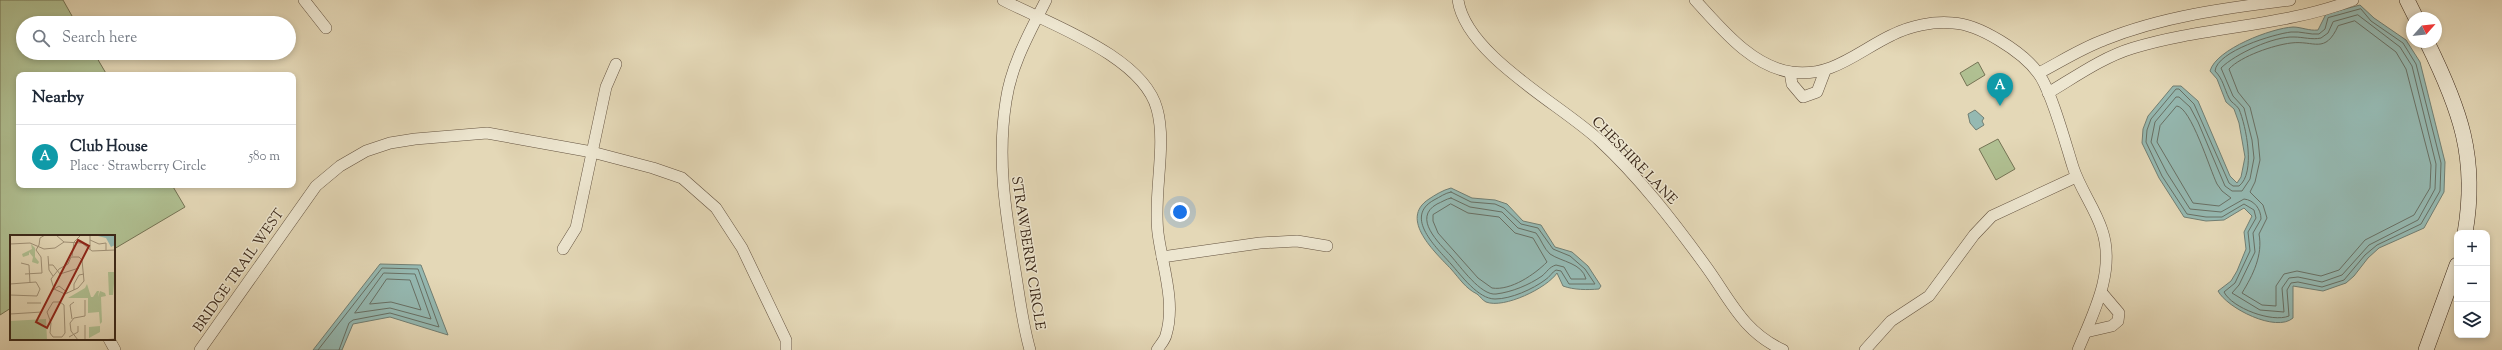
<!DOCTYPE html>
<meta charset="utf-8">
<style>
:root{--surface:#fff;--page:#f6f6f7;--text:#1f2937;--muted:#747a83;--line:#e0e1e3;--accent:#2563eb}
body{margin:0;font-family:"Sorts Mill Goudy",serif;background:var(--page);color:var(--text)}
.controls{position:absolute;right:12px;bottom:12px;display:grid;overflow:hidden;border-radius:8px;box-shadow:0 2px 6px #0003}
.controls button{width:36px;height:36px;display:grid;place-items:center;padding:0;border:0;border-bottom:1px solid var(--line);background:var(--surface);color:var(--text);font:20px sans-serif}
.compass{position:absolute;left:2406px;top:12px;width:36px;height:36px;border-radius:50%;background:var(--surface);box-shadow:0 2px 6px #0003;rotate:63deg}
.you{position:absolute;left:1180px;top:212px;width:14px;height:14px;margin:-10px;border:3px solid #fff;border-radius:50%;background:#1a73e8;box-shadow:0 0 0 6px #1a73e833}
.badge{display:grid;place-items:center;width:26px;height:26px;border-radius:50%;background:var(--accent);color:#fff;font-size:13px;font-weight:700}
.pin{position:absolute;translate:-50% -33px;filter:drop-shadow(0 1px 2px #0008)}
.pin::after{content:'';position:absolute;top:21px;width:14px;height:12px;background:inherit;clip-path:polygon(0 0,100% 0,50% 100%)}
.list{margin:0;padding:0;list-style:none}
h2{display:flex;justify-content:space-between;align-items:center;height:52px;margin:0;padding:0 16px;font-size:17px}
h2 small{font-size:13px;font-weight:400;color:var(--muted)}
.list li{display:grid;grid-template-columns:26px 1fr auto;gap:12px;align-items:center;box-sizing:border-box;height:64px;padding:0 16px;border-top:1px solid var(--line)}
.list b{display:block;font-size:15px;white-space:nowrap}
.list p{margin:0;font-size:13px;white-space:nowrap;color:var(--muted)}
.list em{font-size:13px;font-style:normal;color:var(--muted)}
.icon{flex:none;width:22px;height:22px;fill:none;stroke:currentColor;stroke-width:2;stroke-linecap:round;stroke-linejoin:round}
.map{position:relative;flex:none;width:2502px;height:350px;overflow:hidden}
.search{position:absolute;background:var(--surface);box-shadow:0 2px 6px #0003;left:16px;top:16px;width:280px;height:44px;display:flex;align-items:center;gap:10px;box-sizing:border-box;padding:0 14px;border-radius:22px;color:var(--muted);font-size:15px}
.panel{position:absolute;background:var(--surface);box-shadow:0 2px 6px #0003;left:16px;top:72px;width:280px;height:116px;border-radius:8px}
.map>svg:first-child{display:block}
.green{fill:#b0c092;stroke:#757455}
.water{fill:#95b9b2;stroke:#717f74}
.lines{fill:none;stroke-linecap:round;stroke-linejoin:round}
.shore{stroke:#687065;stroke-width:1}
.minor-casing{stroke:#645340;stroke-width:12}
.secondary-casing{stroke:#3a2718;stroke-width:16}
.minor{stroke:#ede6d0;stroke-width:11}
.secondary{stroke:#ede6d0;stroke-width:15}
.labels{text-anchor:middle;stroke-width:3;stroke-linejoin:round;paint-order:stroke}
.street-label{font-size:14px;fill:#3a2718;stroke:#ede6d0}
.inset-road{fill:none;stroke:#a09177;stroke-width:1}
.view{fill:#8f2418;fill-opacity:0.15;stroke:#8f2418;stroke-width:2}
.inset-edge{fill:none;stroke:#3a2718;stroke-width:2}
</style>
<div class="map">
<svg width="2502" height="350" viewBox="0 0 2502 350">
<rect width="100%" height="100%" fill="#e4d8b7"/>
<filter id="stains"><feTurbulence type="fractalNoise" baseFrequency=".005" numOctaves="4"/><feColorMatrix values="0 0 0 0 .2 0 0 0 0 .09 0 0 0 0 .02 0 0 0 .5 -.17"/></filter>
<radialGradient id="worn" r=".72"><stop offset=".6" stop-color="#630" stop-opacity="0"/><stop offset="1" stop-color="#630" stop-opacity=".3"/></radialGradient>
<g class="green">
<polygon points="0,0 63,0 76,23 23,23 23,53 94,53 107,75 19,75 19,185 172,185 185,207 114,249 114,236 11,236 11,308 0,315"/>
<polygon points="1978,62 1985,75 1967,86 1960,73"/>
<polygon points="1998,139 2015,169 1996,180 1979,149"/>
</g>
<g class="water">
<path d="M2360,5L2374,18L2406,40L2420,62L2445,162L2444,192L2424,228L2379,248L2368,258L2354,276L2346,283L2323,291L2293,286V318C2276,333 2227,308 2218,291L2231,281L2237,271L2246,249L2244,232L2252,216L2244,208L2224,220L2206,221L2184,217L2159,178L2142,143L2143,129L2148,116L2173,86H2181L2198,101L2230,176L2237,183L2241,177L2245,157L2239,123L2234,109L2226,102L2217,79L2210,71C2216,49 2272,28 2293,27C2301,27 2309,31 2318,30L2326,14Z"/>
<polygon points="1975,110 1984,118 1982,121 1984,125 1976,130 1970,123 1968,114"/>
<path d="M1451,188L1472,198L1495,200L1507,204L1523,221L1541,225L1555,247L1572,252L1588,266L1601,286L1599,289C1587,290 1574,290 1563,286L1557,273C1547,288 1504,309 1486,302C1482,300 1480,296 1477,294C1465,288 1460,279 1451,269C1436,253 1398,219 1429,199C1435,195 1443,190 1451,188Z"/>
<polygon points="380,264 421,265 448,335 390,317 353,324 342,350 313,350"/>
</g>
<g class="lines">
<g class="shore">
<path d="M2361,9L2371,21L2403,43L2416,64L2441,163L2440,191L2421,224L2377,245L2365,255L2344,280L2322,287L2298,282L2291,283L2287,290L2289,316C2272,323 2232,308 2224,292L2235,283L2250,251L2248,232L2256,218L2254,210L2244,204L2222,217H2206L2187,214L2162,176L2146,142L2147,130L2151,119L2176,89H2179L2194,104L2229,183L2233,186H2239C2256,173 2246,126 2239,109C2236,104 2231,103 2229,98C2224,88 2223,79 2215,71C2217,51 2274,34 2291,32C2301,31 2310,35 2319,34L2325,29L2328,18Z"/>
<path d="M2358,15L2400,47L2412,66L2436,164L2435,189L2418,220L2369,245L2342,275L2322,282L2298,277L2289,278L2282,288L2284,312L2260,310L2232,293L2239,285L2255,252L2253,233L2261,219C2261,209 2254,200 2244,199L2221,212L2190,209L2167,173L2151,142L2155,122L2176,97H2179L2190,107L2198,122L2225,186L2232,191H2242L2250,179L2254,158L2252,140L2244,108L2233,96L2221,68C2235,54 2274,36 2294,37C2303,37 2312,40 2321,38L2328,33L2333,22Z"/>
<path d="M2355,21L2396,52L2406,69L2431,165L2430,188L2414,215L2365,240L2339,270L2321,276L2297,271L2284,274L2276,286V306L2262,305L2242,293C2253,275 2263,255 2259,234L2267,218L2263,205L2250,192L2255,182L2260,160L2258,139L2250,107L2238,92L2229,69C2241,56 2274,45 2291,43C2314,40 2325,55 2338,26Z"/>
<path d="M2177,106C2191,107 2210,170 2217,184L2222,191L2231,198L2219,206L2193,203L2157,142L2160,126Z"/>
<path d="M1451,192L1471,202L1495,204L1504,208L1521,224L1538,228L1553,249L1570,256L1585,269L1595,284H1569L1561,271L1556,270C1552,272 1550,277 1545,280C1533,289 1511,299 1495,299C1478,299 1461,275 1451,264C1437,248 1403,217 1434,200C1440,197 1445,193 1451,192Z"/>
<path d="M1451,198L1470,207L1502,212L1518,228L1536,233C1541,239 1544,249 1550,254C1562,262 1582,263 1586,279H1571L1564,267L1556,265C1549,267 1547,272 1542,276C1529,285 1512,292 1496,294C1481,296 1460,266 1451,256C1439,243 1412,218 1437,204C1442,202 1446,199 1451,198Z"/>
<path d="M1451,204L1468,213L1499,217L1515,233L1533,238L1547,262C1535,274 1511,291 1492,288L1478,278L1438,233L1433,221V215Z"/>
<polygon points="384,273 415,274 431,319 390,308 355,313"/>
<polygon points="387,279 410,280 421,310 391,302 370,304"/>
<polyline points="318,350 382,268 418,269 439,327 390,313 353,320 349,323 339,350"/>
</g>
<defs>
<g id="minor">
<polyline points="304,0 326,28"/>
<path d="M1003,0C1049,24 1143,56 1157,109C1167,145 1153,194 1158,233C1162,265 1176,302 1166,335C1165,340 1160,345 1157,350"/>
<path d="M1458,0C1466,55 1560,104 1599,140C1639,177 1673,221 1705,265C1730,299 1742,331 1783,350"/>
<path d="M1695,0C1721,28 1751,66 1791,72C1832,78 1858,51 1892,35C1910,26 1933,21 1953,23C1979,24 2023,52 2038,73C2051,89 2066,145 2073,167C2080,189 2095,208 2102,230C2116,271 2093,314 2078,350"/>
<polyline points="1790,72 1792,84 1803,97 1817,92 1825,71"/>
<path d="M2039,73C2060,62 2082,48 2104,40C2163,16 2227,8 2290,0"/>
<path d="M2048,93C2075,77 2103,57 2133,48C2205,26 2283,27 2353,0"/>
<polyline points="563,249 576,228 606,87 616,64"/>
<polyline points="1162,257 1260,243 1297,241 1327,246"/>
<polyline points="2086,332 2112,326 2118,321 2119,313 2102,293"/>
<polyline points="109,339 115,350"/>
<polyline points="200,350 316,186 340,166 366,151 390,143 415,139 487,133 592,152 653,168 682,178 716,208 742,248 786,340 786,350"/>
<path d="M1030,350C1022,322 1019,293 1014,264C1005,208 997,157 1006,101C1011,65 1030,32 1046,0"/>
<polyline points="1865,350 1891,321 1929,296 1974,235 1992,216 2076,177"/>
</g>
<g id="secondary">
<polyline points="2407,0 2416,18"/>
<path d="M2427,42C2460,109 2478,158 2465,233"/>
<polyline points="2426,350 2457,265"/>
</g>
</defs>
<use href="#minor" class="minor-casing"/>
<use href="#secondary" class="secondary-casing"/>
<use href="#minor" class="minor"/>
<use href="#secondary" class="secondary"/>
</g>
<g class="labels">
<g class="street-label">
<text transform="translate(1635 160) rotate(46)" y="5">CHESHIRE LANE</text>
<text transform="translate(1029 253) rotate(81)" y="5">STRAWBERRY CIRCLE</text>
<text transform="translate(238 270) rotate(-55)" y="5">BRIDGE TRAIL WEST</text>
</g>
</g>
<g transform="translate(10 235)">
<rect width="105" height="105" fill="#e4d8b7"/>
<path d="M21,9L25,13V22L29,27L28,29L22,27L23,22L19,17V20L13,22L12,19L22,14ZM98,37H105L103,60H99ZM77,49L81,62H87H83L87,56H89L88,62L90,56L95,58L96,61L91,62L92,87L90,89L89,77L78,78V63H58L75,53ZM36,84L37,105H0V86ZM90,91V97L79,103V92Z" fill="#b0c092"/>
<path d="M84,0H105V10L101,12L96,3Z" fill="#95b9b2"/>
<path class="inset-road" d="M46,0L54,7L72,8L82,16L105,15M80,0V15M80,5L89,9L96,8V15M0,9L20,8L34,14L45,13L54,7M29,10L30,3L35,0M38,21L39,35L43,41M62,21L64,7L71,0M61,22H69L72,25L74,46L68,53L55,59L44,54L41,44L49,34L58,29ZM11,28L19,30L20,48M39,30H43L50,39L69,33M15,39L32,38L31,22L26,15L29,10M0,49L26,47L30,54L27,61L0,60M64,55V49L69,40L74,39M41,56L49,51L58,58M43,67H50L54,70L55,98L52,102H43L40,98L41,88L37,77ZM17,68H31M0,79L32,77M62,84L60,70L64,67M59,102L68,97V91M68,105L61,96L60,88L64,83L75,81V65M75,105V90M91,105L105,104"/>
<path class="view" d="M68,5L79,11L37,93L26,87Z"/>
<rect width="105" height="105" class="inset-edge"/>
</g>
<rect width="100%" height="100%" filter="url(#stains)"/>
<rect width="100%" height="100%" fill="url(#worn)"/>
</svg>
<div class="controls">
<button>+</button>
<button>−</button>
<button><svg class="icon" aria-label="layers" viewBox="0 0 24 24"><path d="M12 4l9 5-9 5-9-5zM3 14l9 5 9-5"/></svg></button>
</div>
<svg class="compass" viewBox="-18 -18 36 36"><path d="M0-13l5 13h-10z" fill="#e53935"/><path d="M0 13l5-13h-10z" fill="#747a83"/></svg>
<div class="you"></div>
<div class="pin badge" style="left:2000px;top:106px;background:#0f9aa8">A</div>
<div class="search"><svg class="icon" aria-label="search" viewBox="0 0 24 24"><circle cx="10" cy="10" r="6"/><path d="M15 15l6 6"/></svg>Search here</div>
<section class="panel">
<h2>Nearby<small></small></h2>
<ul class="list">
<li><span class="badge" style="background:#0f9aa8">A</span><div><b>Club House</b><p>Place · Strawberry Circle</p></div><em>580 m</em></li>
</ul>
</section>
</div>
